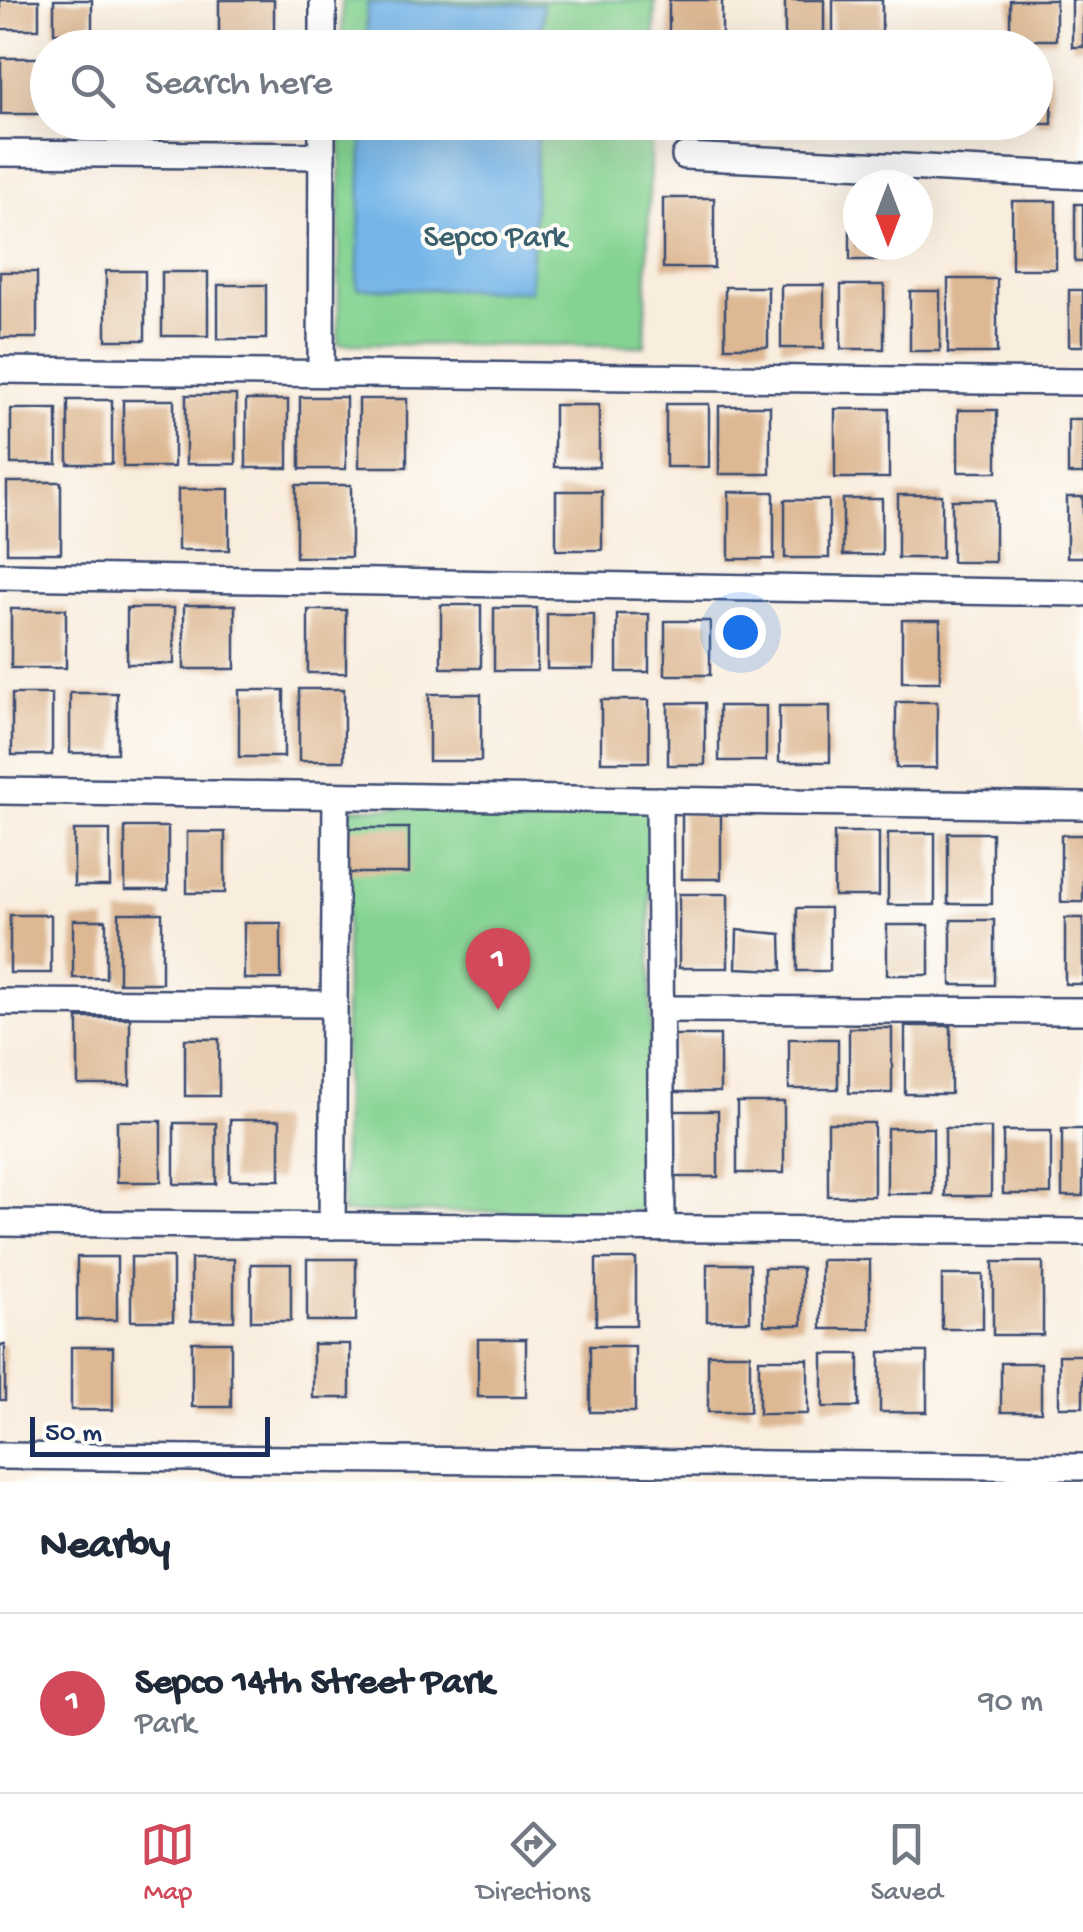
<!DOCTYPE html>
<style>
:root{--surface:#fff;--page:#f6f6f7;--text:#1f2937;--muted:#747a83;--line:#e0e1e3;--accent:#d1495b}
body{margin:0;font-family:"Gochi Hand",sans-serif;background:var(--page);color:var(--text)}
.compass{position:absolute;left:843px;top:170px;width:90px;height:90px;border-radius:50%;background:var(--surface);box-shadow:0 10px 40px #0002;rotate:180deg}
.scale{position:absolute;left:30px;bottom:25px;width:240px;box-sizing:border-box;padding-left:10px;border:5px solid #1b2f5e;border-top:0;font-size:28px;line-height:35px;white-space:nowrap;color:#1b2f5e;-webkit-text-stroke:8px #fdfcf7;paint-order:stroke}
.you{position:absolute;left:740px;top:632px;width:35px;height:35px;margin:-25px;border:8px solid #fff;border-radius:50%;background:#1a73e8;box-shadow:0 0 0 15px #1a73e833}
.badge{display:grid;place-items:center;width:65px;height:65px;border-radius:50%;background:var(--accent);color:#fff;font-size:32px;font-weight:700}
.pin{position:absolute;translate:-50% -82px;filter:drop-shadow(0 2px 5px #0008)}
.pin::after{content:'';position:absolute;top:52px;width:35px;height:30px;background:inherit;clip-path:polygon(0 0,100% 0,50% 100%)}
.list{margin:0;padding:0;list-style:none}
h2{display:flex;justify-content:space-between;align-items:center;height:130px;margin:0;padding:0 40px;font-size:42px}
h2 small{font-size:32px;font-weight:400;color:var(--muted)}
.list li{display:grid;grid-template-columns:65px 1fr auto;gap:30px;align-items:center;box-sizing:border-box;height:180px;padding:0 40px;border-top:2px solid var(--line)}
.list b{display:block;font-size:38px;white-space:nowrap}
.list p{margin:0;font-size:32px;white-space:nowrap;color:var(--muted)}
.list em{font-size:32px;font-style:normal;color:var(--muted)}
.icon{flex:none;width:55px;height:55px;fill:none;stroke:currentColor;stroke-width:2;stroke-linecap:round;stroke-linejoin:round}
.map{position:relative;flex:none;width:1083px;height:1482px;overflow:hidden}
.search{position:absolute;background:var(--surface);box-shadow:0 10px 40px #0002;left:30px;right:30px;top:30px;height:110px;display:flex;align-items:center;gap:25px;box-sizing:border-box;padding:0 35px;border-radius:55px;color:var(--muted);font-size:38px}
.sheet{height:310px;background:var(--surface)}
nav{display:flex;justify-content:space-around;align-items:center;box-sizing:border-box;height:140px;border-top:2px solid var(--line);background:var(--surface);font-size:28px;color:var(--muted)}
nav a{display:grid;justify-items:center;gap:5px}
nav .on{color:var(--accent)}
.map>svg:first-child{display:block}
.green{fill:#85d392;stroke:#508178;stroke-width:2.5}
.water{fill:#74b5e8;stroke:#4872a3;stroke-width:2.5}
.building{fill:#ddb893}
.lines{fill:none;stroke-linecap:round;stroke-linejoin:round}
.minor-casing{stroke:#3c4c71;stroke-width:30}
.minor{stroke:#fff;stroke-width:25}
.labels{text-anchor:middle;stroke-width:8;stroke-linejoin:round;paint-order:stroke}
.park-label{font-size:32px;fill:#3b606e;stroke:#fdfcf7}
</style>
<div class="map">
<svg width="1083" height="1482" viewBox="0 0 1083 1482">
<rect width="100%" height="100%" fill="#fdfcf7"/>
<filter id="ink" filterUnits="userSpaceOnUse"><feTurbulence type="fractalNoise" baseFrequency=".01" numOctaves="2"/><feDisplacementMap in="SourceGraphic" scale="20" xChannelSelector="R" yChannelSelector="G"/><feConvolveMatrix kernelMatrix="1 2 1 2 8 2 1 2 1" color-interpolation-filters="sRGB"/></filter>
<filter id="wash" filterUnits="userSpaceOnUse"><feTurbulence type="fractalNoise" baseFrequency=".0048" numOctaves="4" result="noise"/><feDisplacementMap in="SourceGraphic" scale="40" xChannelSelector="R" yChannelSelector="G"/><feGaussianBlur stdDeviation="2.25" result="paint"/><feColorMatrix in="noise" values="0 0 0 0 0 0 0 0 0 0 0 0 0 0 0 0 0 1.4 0 .05"/><feComposite in="paint" operator="in"/></filter>
<g filter="url(#wash)">
<rect width="100%" height="100%" fill="#f9edde"/>
<g class="green">
<polygon points="342,0 655,0 654,47 342,48"/>
<polygon points="341,123 651,123 645,346 338,344"/>
<polygon points="348,808 649,808 653,1211 342,1213"/>
</g>
<g class="water">
<polygon points="367,4 543,4 541,47 366,47"/>
<polygon points="363,123 538,123 530,291 357,288"/>
</g>
<g id="blocks">
<g class="building">
<rect x="0" y="0" width="39" height="29"/>
<rect x="54" y="0" width="38" height="33"/>
<rect x="219" y="0" width="55" height="40"/>
<rect x="669" y="0" width="53" height="48"/>
<rect x="785" y="0" width="39" height="48"/>
<rect x="833" y="0" width="49" height="48"/>
<rect x="1010" y="0" width="46" height="40"/>
<rect x="1072" y="0" width="11" height="47"/>
<rect x="1" y="58" width="38" height="56"/>
<rect x="1036" y="72" width="16" height="52"/>
<rect x="668" y="122" width="40" height="5"/>
<rect x="714" y="122" width="52" height="7"/>
<rect x="836" y="122" width="53" height="5"/>
<rect x="663" y="198" width="51" height="70"/>
<polygon points="850,201 858,201 858,245 889,245 889,260 850,260"/>
<rect x="1012" y="201" width="44" height="68"/>
<rect x="1075" y="204" width="8" height="58"/>
<rect x="106" y="271" width="39" height="69"/>
<rect x="0" y="272" width="37" height="66"/>
<rect x="162" y="272" width="46" height="64"/>
<rect x="948" y="279" width="49" height="74"/>
<rect x="218" y="285" width="48" height="54"/>
<rect x="781" y="285" width="43" height="63"/>
<rect x="841" y="285" width="43" height="64"/>
<rect x="725" y="287" width="43" height="60"/>
<rect x="1069" y="290" width="14" height="56"/>
<rect x="910" y="291" width="30" height="60"/>
<rect x="186" y="395" width="50" height="69"/>
<rect x="300" y="397" width="46" height="72"/>
<rect x="359" y="399" width="48" height="68"/>
<rect x="68" y="400" width="44" height="64"/>
<rect x="123" y="400" width="51" height="67"/>
<rect x="246" y="400" width="42" height="68"/>
<rect x="666" y="404" width="43" height="63"/>
<rect x="554" y="405" width="45" height="62"/>
<rect x="719" y="406" width="51" height="68"/>
<rect x="11" y="409" width="46" height="55"/>
<rect x="835" y="409" width="54" height="69"/>
<rect x="958" y="410" width="39" height="62"/>
<rect x="1068" y="419" width="15" height="55"/>
<rect x="7" y="482" width="54" height="71"/>
<rect x="296" y="485" width="55" height="72"/>
<rect x="178" y="489" width="51" height="61"/>
<rect x="556" y="491" width="46" height="59"/>
<rect x="729" y="492" width="45" height="67"/>
<rect x="898" y="495" width="44" height="63"/>
<rect x="1067" y="497" width="16" height="60"/>
<rect x="843" y="499" width="39" height="56"/>
<rect x="785" y="500" width="44" height="58"/>
<rect x="952" y="500" width="43" height="62"/>
<rect x="184" y="605" width="51" height="64"/>
<rect x="441" y="605" width="40" height="63"/>
<rect x="127" y="608" width="47" height="56"/>
<rect x="494" y="608" width="43" height="63"/>
<rect x="11" y="609" width="55" height="59"/>
<rect x="308" y="610" width="38" height="63"/>
<rect x="547" y="614" width="47" height="55"/>
<rect x="617" y="614" width="32" height="58"/>
<rect x="902" y="620" width="38" height="62"/>
<rect x="665" y="621" width="45" height="54"/>
<rect x="299" y="689" width="45" height="72"/>
<rect x="239" y="690" width="45" height="67"/>
<rect x="70" y="693" width="47" height="60"/>
<rect x="12" y="694" width="40" height="61"/>
<rect x="429" y="694" width="52" height="67"/>
<rect x="601" y="700" width="48" height="62"/>
<rect x="896" y="702" width="41" height="66"/>
<rect x="668" y="703" width="37" height="62"/>
<rect x="719" y="706" width="47" height="55"/>
<rect x="779" y="706" width="51" height="56"/>
<rect x="682" y="812" width="39" height="67"/>
<rect x="125" y="827" width="43" height="63"/>
<rect x="344" y="828" width="65" height="45"/>
<rect x="74" y="830" width="36" height="56"/>
<rect x="187" y="832" width="38" height="61"/>
<rect x="834" y="832" width="45" height="64"/>
<rect x="888" y="833" width="47" height="72"/>
<rect x="948" y="833" width="44" height="71"/>
<rect x="1061" y="835" width="22" height="67"/>
<rect x="679" y="894" width="49" height="74"/>
<rect x="797" y="908" width="33" height="63"/>
<rect x="119" y="913" width="43" height="70"/>
<rect x="10" y="915" width="41" height="58"/>
<rect x="1065" y="918" width="18" height="66"/>
<rect x="73" y="920" width="33" height="58"/>
<rect x="951" y="920" width="43" height="65"/>
<rect x="244" y="923" width="37" height="56"/>
<rect x="887" y="925" width="42" height="50"/>
<polygon points="737,930 781,934 782,970 736,968"/>
<rect x="78" y="1018" width="52" height="67"/>
<rect x="905" y="1026" width="46" height="68"/>
<rect x="849" y="1028" width="43" height="65"/>
<rect x="674" y="1035" width="46" height="57"/>
<rect x="185" y="1039" width="34" height="57"/>
<rect x="789" y="1039" width="49" height="50"/>
<rect x="737" y="1102" width="47" height="71"/>
<rect x="671" y="1111" width="47" height="66"/>
<rect x="230" y="1120" width="50" height="60"/>
<rect x="117" y="1121" width="44" height="61"/>
<rect x="174" y="1123" width="42" height="61"/>
<rect x="828" y="1123" width="46" height="73"/>
<rect x="887" y="1128" width="46" height="66"/>
<rect x="945" y="1128" width="46" height="68"/>
<rect x="1062" y="1129" width="21" height="67"/>
<rect x="1003" y="1131" width="48" height="63"/>
<rect x="77" y="1257" width="40" height="63"/>
<rect x="131" y="1257" width="42" height="64"/>
<rect x="191" y="1259" width="43" height="62"/>
<rect x="307" y="1259" width="49" height="62"/>
<rect x="596" y="1259" width="40" height="66"/>
<rect x="821" y="1260" width="49" height="69"/>
<rect x="993" y="1262" width="50" height="73"/>
<rect x="251" y="1264" width="40" height="57"/>
<rect x="707" y="1264" width="43" height="57"/>
<rect x="764" y="1268" width="38" height="57"/>
<rect x="942" y="1275" width="41" height="54"/>
<rect x="478" y="1339" width="48" height="58"/>
<rect x="192" y="1342" width="39" height="65"/>
<rect x="313" y="1344" width="37" height="54"/>
<rect x="0" y="1345" width="5" height="55"/>
<rect x="590" y="1346" width="45" height="66"/>
<rect x="71" y="1347" width="42" height="63"/>
<rect x="880" y="1352" width="47" height="60"/>
<rect x="708" y="1354" width="42" height="58"/>
<rect x="823" y="1354" width="36" height="53"/>
<rect x="1059" y="1355" width="24" height="52"/>
<rect x="759" y="1359" width="49" height="55"/>
<rect x="1001" y="1363" width="40" height="49"/>
</g>
</g>
</g>
<g filter="url(#ink)">
<use href="#blocks" fill-opacity="0" stroke="#3c4c71" stroke-width="2.5"/>
<g class="lines">
<defs>
<g id="minor">
<polyline points="323,48 323,0"/>
<polyline points="0,153 322,156"/>
<polyline points="685,156 1083,176"/>
<polyline points="0,370 1083,382"/>
<polyline points="321,373 322,122"/>
<polyline points="0,576 1083,593"/>
<polyline points="0,791 1083,806"/>
<polyline points="659,800 662,1228"/>
<polyline points="0,1002 334,1004"/>
<polyline points="660,1009 1083,1011"/>
<polyline points="0,1223 1083,1232"/>
<polyline points="332,1226 336,796"/>
<polyline points="0,1456 1083,1467"/>
</g>
</defs>
<use href="#minor" class="minor-casing"/>
<use href="#minor" class="minor"/>
</g>
</g>
<g class="labels">
<g class="park-label">
<text x="495" y="245">Sepco Park</text>
</g>
</g>
</svg>
<svg class="compass" viewBox="-18 -18 36 36"><path d="M0-13l5 13h-10z" fill="#e53935"/><path d="M0 13l5-13h-10z" fill="#747a83"/></svg>
<div class="scale">50 m</div>
<div class="you"></div>
<div class="pin badge" style="left:498px;top:1010px">1</div>
<div class="search"><svg class="icon" aria-label="search" viewBox="0 0 24 24"><circle cx="10" cy="10" r="6"/><path d="M15 15l6 6"/></svg>Search here</div>
</div>
<section class="sheet">
<h2>Nearby<small></small></h2>
<ul class="list">
<li><span class="badge">1</span><div><b>Sepco 14th Street Park</b><p>Park</p></div><em>90 m</em></li>
</ul>
</section>
<nav>
<a class="on"><svg class="icon" aria-label="map" viewBox="0 0 24 24"><path d="M3 6l6-2 6 2 6-2v14l-6 2-6-2-6 2zM9 4v14M15 6v14"/></svg>Map</a>
<a><svg class="icon" aria-label="directions" viewBox="0 0 24 24"><path d="M12 3l9 9-9 9-9-9zM9 14v-3h6M13 9l2 2-2 2"/></svg>Directions</a>
<a><svg class="icon" aria-label="saved" viewBox="0 0 24 24"><path d="M7 4h10v16l-5-4-5 4z"/></svg>Saved</a>
</nav>
